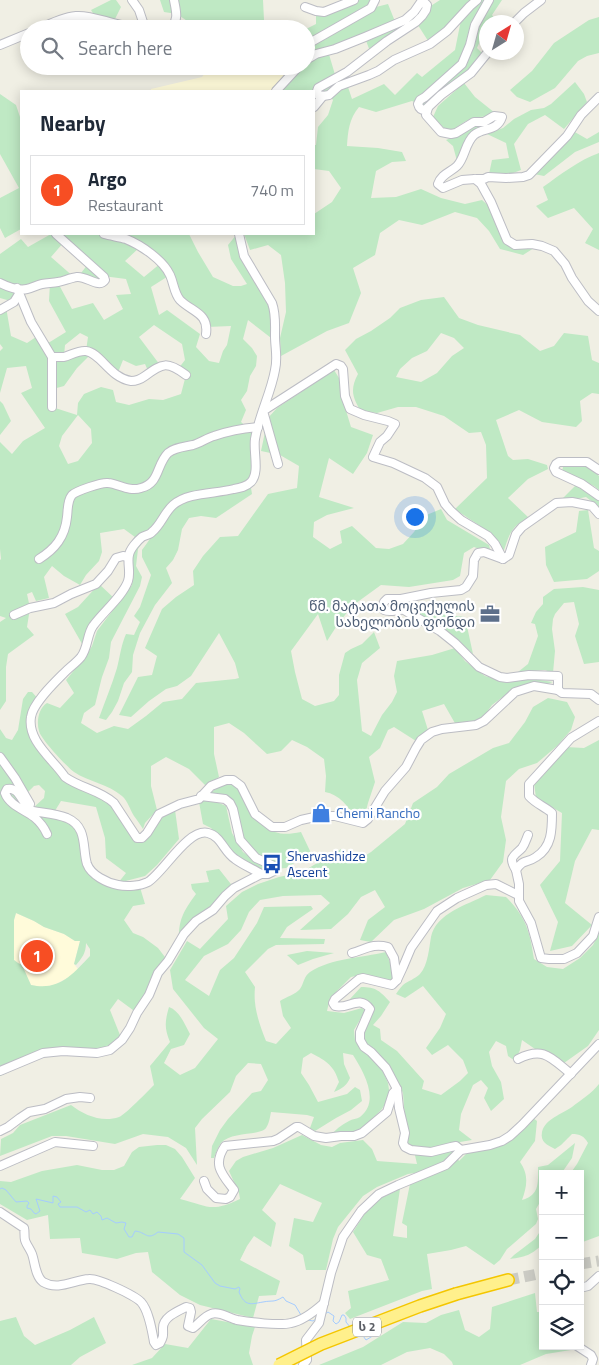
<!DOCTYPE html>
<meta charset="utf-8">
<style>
:root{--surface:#fff;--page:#f2f2f3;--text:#1f2937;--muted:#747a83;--line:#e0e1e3;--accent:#f74e23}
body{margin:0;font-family:"Titillium Web","Noto Sans Georgian",sans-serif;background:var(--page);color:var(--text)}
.controls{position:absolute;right:15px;bottom:15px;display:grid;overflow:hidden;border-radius:0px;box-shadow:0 2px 12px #0003}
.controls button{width:45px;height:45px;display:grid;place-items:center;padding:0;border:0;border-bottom:1px solid var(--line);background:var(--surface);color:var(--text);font:25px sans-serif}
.compass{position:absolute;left:479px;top:15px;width:45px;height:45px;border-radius:50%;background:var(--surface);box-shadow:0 2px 12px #0003;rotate:37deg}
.you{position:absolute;left:414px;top:516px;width:18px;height:18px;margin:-12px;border:4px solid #fff;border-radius:50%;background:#1a73e8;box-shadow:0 0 0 8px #1a73e833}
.badge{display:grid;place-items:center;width:32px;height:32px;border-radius:50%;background:var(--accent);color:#fff;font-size:16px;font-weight:700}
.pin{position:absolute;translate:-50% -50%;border:2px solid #fff;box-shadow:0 1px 5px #0006}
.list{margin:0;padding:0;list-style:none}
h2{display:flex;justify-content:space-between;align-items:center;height:65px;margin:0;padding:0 20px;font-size:21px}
h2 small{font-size:16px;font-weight:400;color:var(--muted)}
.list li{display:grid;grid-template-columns:32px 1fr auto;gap:15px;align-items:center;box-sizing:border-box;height:70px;margin:0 10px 10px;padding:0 10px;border:1px solid var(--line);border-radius:0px}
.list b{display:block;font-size:19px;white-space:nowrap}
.list p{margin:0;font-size:16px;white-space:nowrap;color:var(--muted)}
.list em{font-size:16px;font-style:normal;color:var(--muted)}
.icon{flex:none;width:28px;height:28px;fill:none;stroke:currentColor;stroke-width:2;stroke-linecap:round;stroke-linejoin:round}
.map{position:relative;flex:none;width:599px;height:1365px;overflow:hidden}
.search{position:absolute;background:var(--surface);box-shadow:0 2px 12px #0003;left:20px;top:20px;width:295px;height:55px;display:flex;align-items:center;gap:12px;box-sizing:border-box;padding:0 18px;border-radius:28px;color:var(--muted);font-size:19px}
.panel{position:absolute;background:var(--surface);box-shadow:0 2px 12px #0003;left:20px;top:90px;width:295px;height:145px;border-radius:0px}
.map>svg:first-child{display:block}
.commercial{fill:#fffbda}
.green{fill:#bfe9c4;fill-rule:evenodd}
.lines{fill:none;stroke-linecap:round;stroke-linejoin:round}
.stream{stroke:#a5ccff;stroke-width:1}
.highway-tunnel{stroke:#cbcbc4;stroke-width:11;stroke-dasharray:11 5.5;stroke-linecap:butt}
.minor-casing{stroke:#bcbdc4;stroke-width:10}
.highway-casing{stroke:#f4c600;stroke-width:14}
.minor{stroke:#fff;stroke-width:8}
.highway{stroke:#fff08c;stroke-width:11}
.highway-bridge-casing{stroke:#f4c600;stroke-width:14;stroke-linecap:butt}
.highway-bridge{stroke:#fff08c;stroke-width:11}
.labels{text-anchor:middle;stroke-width:4.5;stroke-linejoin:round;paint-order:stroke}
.shield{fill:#fff;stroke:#8d8f94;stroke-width:1}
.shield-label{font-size:12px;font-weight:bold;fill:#5c5f66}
.service-label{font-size:14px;fill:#4e5e75;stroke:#fff;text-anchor:end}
.shop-label{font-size:14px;fill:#366cbe;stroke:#fff;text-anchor:start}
.transit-label{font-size:14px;fill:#164399;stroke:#fff;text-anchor:start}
</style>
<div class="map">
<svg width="599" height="1365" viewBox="0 0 599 1365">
<rect width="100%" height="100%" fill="#f0efe4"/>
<g class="commercial">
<polygon points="210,66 291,66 295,70 276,91 151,91 151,89 202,77"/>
<polygon points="16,913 34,921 44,927 64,934 75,941 80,941 74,964 78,969 73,975 54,985 41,987 31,985 22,965 18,963 14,960 14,920"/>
</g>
<g class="green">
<polygon points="111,0 116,0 121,7 113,23 96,18 91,10"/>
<polygon points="160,0 263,0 264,20 272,29 199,29 177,14 164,12"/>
<path d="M342,0H375L372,8L388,4L396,24L421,2L426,9L440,0H502L492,15L496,20L495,22H486V27L477,48L485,56L428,108L412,101L376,112L359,107C349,119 348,131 347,146L378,148L402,152L406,161L392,162L376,171L371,198L396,197L421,189L441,198L465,204L482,200L491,208L495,223L508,245L518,248H534L523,255L500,249L489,231L477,218L455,212L422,225L399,220L380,233L375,255L353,268L361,293L349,323L327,331L281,356L280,338L286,312L285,283L281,255L268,245L250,250L244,234H314V214L332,202L341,188L329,171L314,169V145H316L318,127L328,115L333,100L329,95H318L319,87L316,83L314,91H276L295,70L291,66H306V29L316,24V11L340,6ZM462,15L455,50L422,77L417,73L395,95L384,84L352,99L347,84V72L336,78L328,51L365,38L371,54L416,22L430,44Z"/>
<polygon points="599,17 599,53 587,56 578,61 555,88 530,102 517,97 510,90 532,71 554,43 589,20"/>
<polygon points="575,82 584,94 587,102 564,129 545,115 528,124 514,144 521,170 508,175 489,174 492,160 509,158 506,143 487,134 503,128 514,119 531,110 544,108 551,104"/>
<path d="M464,83L475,97L495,113C487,118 483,116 474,118C465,120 459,126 451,131L444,128L433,117L438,106Z"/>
<polygon points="0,94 16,105 21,120 21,229 5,238 0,228 0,198 19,188 0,154"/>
<polygon points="496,121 495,124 476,131 457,161 453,146 446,140 458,135 472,126"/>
<polygon points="573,131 587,139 599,132 599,142 575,152 544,176 534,174"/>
<path d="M599,153V250L585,243L593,229L574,208L548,218L536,206L548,200L543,187C560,175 579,160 599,153Z"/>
<path d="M51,234H189L198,252L213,277L233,286H241L247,284L231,259L228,245L237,234L244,256L272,303L275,341L248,320L243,339L252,348L257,356L256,366L250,376L247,391L241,400L246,410L241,422L248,428L258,427L253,476L247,483L189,497L165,514L139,540L124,529L100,533L102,552L99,561L86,575L80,585L64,576L52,566L44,577L49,598L36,601L32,592L27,594L30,608L27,627L34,635L8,654L6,667V701L0,710V622L6,618L0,616V560L1,559L0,549V442L12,454L23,441L45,428L21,393L32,388L26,366L7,368L0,393V351L3,348L0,344V310L6,307L11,336L27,343L39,335L45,345L66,332L49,301L50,283L26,289L14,302L0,298V254L21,239L28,247ZM64,242L88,264L78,277L104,282L103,276L126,279L131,294L116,295L123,309L104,320L93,303L72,309L58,283L75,278L51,257ZM140,247L161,263L144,277L125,261ZM170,275L180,300L202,315L207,327L231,326L227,345L223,351L219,363L209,361L196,347L200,334L167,310L159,315L151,287ZM154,325L182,344L185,360L178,369L186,375L181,394L163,400L149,399L129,405L116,402L113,390L101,387L84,394L78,403L77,415L52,407L53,389L64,386L77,368L92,353L117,375L123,360L136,366L145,364L149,373L160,365L139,337ZM80,333L88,337L86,351L64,356L65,345ZM78,415L91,429L92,443L78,461L68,464L59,446L62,436Z"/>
<path d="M444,297L459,318L478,325L520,335L540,351L554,346L564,333L588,336L592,360L599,363V394L592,393L580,401L582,421L576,427L542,422L519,410L496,420L508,456L513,460L528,459L547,465L548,469L528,479L508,498L529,518C510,526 509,536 503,553C496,532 472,522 455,509L487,478L486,445L481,432L469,433L444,416L416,407H398L377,413L361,411C352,397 350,389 358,374L345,350L356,339L371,331L390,318L400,308L421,300ZM441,333L454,338L464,348L452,356L437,373L421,382L396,377L400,369L412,358L427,351Z"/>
<path d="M334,370L339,378L344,404L351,427L373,435L367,453L353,474L329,458L319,497L354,508L327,515L314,522L313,537L330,549L342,543L340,531L352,526L376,548L389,549L403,544L414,532L424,516L441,509L447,520L489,545L491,553L474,547L464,553L460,576L453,580L409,587L381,585L352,606L338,624L327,641L318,614L291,651L295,672L302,699L315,706L334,701L339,695V675L345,653L351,649L362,644L374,632L380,648L362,663L357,680L362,731L371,736L382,715L392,702L397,692L394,676L397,661L432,655L455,648L465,661L485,676L508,682L521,679L540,680L553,682L544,685L529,684L512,690L492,705L481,720L456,725L444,704L422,711L428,730L416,741L394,727L388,730L380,748L369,757L375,782L368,803L365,815L356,819C349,807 339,794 325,792L326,776L324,759L307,747L292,740L281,751L267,754L244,733L229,723L214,727V754L219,777L206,786L189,769L166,757L151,766V786L157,810L145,823L143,829C140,824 137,820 134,816C130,810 128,801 122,796C108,784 89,782 74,772C67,767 40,738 39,731C36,721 39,708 47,703L60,708L74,693L66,680L86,656L92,646L97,631L132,585C135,564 123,555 145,539L138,549L136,566L142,577L140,586L111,642L109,658L102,677L95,705L84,713L81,723L97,733L114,726L128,729L146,716L163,702L182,699L196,683L235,679L239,678L235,663L219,633L191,676L177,686L166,689L149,701L131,717L119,715L138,677L152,675L157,656L145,648L162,609L176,597L194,585L193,571L203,556L220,537L238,536L268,494L297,488L299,466L280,455L261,451L268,418L277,408Z"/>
<polygon points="0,401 3,404 11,421 0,435"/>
<polygon points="586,465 599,476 599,490 594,486 562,472 563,467"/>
<polygon points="577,484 587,490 599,501 599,507 586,497 576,499 563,498"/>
<path d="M251,488L252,494L216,518L201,516L189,518L182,529L178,550L173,560L166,568L172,583L155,605L140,633L133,655L132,672L124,683L118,701L112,712L106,720L99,718C105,701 112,685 117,668C120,657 121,645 126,634L134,635L140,622L134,616L140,607L151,575L142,557V550C155,533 167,510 187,501Z"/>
<polygon points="588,510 594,548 599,551 599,571 587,579 554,582 546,565 545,547 576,532 579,511"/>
<polygon points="99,584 115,599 92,627 85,649 65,614 78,607"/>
<polygon points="583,587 599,590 599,662 584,664 575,636 579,624 574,602 564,603 555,614 553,619 552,629 555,651 553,673 545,670 518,672 528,664 538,636 535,624 531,623 536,612 543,604 543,597 554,589"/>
<polygon points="415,610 429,610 448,615 465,617 473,654 451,634 419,617"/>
<path d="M28,692H32L39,700C15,736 48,750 65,777C80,788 100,790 114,803L110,804L132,835L137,839L143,840L163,817L175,810L179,839L157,865L145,876L118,883L126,873L106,858L105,838L96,807L61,801L53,814C60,816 68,817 74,823C86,833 84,849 87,862C90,876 114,887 128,886C131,886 135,885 139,884L145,904L133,906L124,920L133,933L143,937L158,948L168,961L158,973L149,995L137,1013L118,999L110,1010L122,1040L110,1050L103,1052L53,1051L34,1057L32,1061L0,1076V729L6,738L12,740L18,730L23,699ZM39,785L45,791L44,798L33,808L25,795L34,786ZM16,913L34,921L44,927L64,934L75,941H80L74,964L76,965C82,958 86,953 86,943L90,949V956C72,975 59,991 31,985L22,965L18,963L14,960V920Z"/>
<path d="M548,698L567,702L575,717L571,730L557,746L537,763L519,769L506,781L501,817L506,840L503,862L490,880L463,888L424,909L394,920L371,942L360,940L368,920L385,907L375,890L361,897L348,914L331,929L300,930L330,903L321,895L283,896L260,900L249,912L241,930L228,944L204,956L185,980L209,996L220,970L234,958L257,923L264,907L311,906L313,909L287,927L280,938L325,939L324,944L276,945L268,949L245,972L255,987C253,1007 259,1023 266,1041L276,1044L291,1028L283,1016L280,1001C286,997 296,994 300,989C304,983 304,976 310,972C332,958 361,958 386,952L396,978L390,982L365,974L351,977L330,998L327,1011L344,1013L362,1008L365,1011L354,1030L355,1040L383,1071L388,1083L390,1096L382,1109L361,1131L330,1136C335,1130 341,1125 349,1121C352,1119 357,1119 360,1117C381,1101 363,1071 353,1055L343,1053L344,1064L350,1078C347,1085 342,1089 334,1092L339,1082C334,1066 327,1061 311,1053L303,1058L301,1073L309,1085L318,1102L347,1094L355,1087L360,1090L362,1101L351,1110L336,1118L315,1131L310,1128L314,1117L307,1115L271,1112C270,1117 269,1124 266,1128C260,1136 231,1131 221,1143C218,1147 216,1153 214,1158H211L212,1146L220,1130L228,1119L252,1093L261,1091L268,1080L261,1064L248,1063L236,1076L230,1092L202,1119L195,1128L197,1165L186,1148L168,1137L143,1134L115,1144L66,1136H52L0,1156L1,1139L13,1133L20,1125L71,1105C84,1115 102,1123 119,1117C125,1115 148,1091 154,1085L150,1066L170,1042C164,1028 165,1021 169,1007C180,1011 185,1025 190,1034L184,1045L171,1049L164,1063L180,1075L195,1068L218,1039L204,1028L173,989L170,970L187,941L200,949L228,919L226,906L242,892L258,884L279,877L302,872L341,849L355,862L371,852L405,824L413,803L437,787L449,774L493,748L509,743L525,722L533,707Z"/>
<polygon points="599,740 599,830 592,829 575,861 565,903 592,925 572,946 550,951 558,922 540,885 560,861 562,813 536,798 534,783 566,747 584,748"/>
<path d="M233,782C246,791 245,802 252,815C255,819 260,823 264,826C276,835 286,835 301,832L311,853L286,868L276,869L279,864C242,853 239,828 227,796L219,794L208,795C215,788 223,785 233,782Z"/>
<polygon points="207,800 219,803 226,806 232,833 243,852 266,868 260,872 233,856 211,828 203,824 199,802"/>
<path d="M219,869L234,888L179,943C178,920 183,912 196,894L192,889L191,884L209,882L206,871Z"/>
<path d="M486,895L506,897C526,917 530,932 534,959L547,967L563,969L580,958L593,945L599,933V1030L588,1046L564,1063L535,1049L522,1040L520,1050L515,1061L508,1056L506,1046L496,1041L489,1052L492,1066L501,1082L504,1099L491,1111L484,1098L488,1088L481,1080L473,1085L461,1114L459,1130L472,1140L460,1142L454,1151L459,1161L467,1153L494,1146L512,1139L533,1118L537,1121L535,1141L520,1162C529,1175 527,1186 522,1200C540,1195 538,1182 538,1167L548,1165L575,1143L572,1158L561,1174H543V1197L536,1209L538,1219L536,1224L507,1249L500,1260L494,1265L466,1246L451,1250L427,1254L432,1289L422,1291L350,1319L345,1313L351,1308L348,1291L389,1280L381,1259L367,1255L353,1232L367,1210L379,1199L400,1189L393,1236L407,1238V1226L402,1223L410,1184L424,1179L421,1172L408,1174L377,1187L363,1196L338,1227L333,1239L326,1270H306L303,1255L289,1246L294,1218L313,1222L322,1203L280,1184L262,1210L276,1223L271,1247L254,1236L247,1246L240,1260L280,1281L276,1295L259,1296L253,1318L200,1305L180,1295L152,1272L148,1252L136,1253L117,1259L82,1253L80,1238L50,1239L48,1215L27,1220L0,1204V1181L11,1182L42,1171L77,1165L102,1170H114L124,1166L132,1152L139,1147L157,1145H166L175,1149L182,1157L195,1178L180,1199C208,1206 211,1213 240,1199L239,1193L229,1171L236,1161L243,1157L273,1148L302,1135L321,1145L332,1147L340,1143L363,1140L372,1149L377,1161L417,1164L414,1151L407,1148L403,1093L394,1074L388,1066L374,1050L367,1044L364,1039L363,1033L372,1015L373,1007L368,1002L354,1001L350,999L361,987C376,987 380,991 390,1002L381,1016L373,1025L380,1029L381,1040L397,1051L424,1081L422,1089L441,1095L460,1081L468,1073L463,1060L448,1045L432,1055L426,1048L440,1028L446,1014L423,986L405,998L396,994C398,991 400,988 403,985C408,981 415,979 420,974C428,965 429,948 431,937C436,913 467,905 486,895Z"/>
<polygon points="307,951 334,953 313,959 298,965 287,955"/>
<path d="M599,1084V1236L580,1243V1174H570L577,1164L588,1143C584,1136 580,1134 572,1134L561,1145L555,1149C547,1145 540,1142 542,1132C545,1119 562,1114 572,1107C581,1100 592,1093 599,1084Z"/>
<path d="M543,1227V1244C531,1255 526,1257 510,1259L514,1255L535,1239Z"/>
<polygon points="535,1293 537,1312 543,1312 543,1346 571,1346 571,1350 546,1354 520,1365 453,1365 452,1362 444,1354 430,1348 407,1352 381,1365 319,1365 363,1347 403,1322 426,1323 441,1315 459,1310 465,1330 479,1337 490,1329 492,1307"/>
<polygon points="16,1317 24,1336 35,1345 70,1330 94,1317 106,1343 80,1357 71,1365 0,1365 0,1321"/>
<polygon points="211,1319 255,1327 252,1336 249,1353 253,1365 132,1365 152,1358 165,1344 188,1348"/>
</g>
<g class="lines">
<g class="stream">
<path d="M0,1189L2,1188L6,1190L16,1202L27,1201L29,1203L27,1206V1208L31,1209L34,1213L36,1214L40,1211L36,1199L53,1203V1196L57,1197L61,1202L58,1204L60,1207H77L86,1212L90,1210L93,1214L97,1212L101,1216L102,1220L107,1218L116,1223L122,1222L126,1223L124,1229L129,1237H132L135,1231C146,1232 147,1241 158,1232L178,1234L184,1238V1252L202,1265L215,1283L220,1286L235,1289L239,1287L240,1289L239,1292C245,1307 251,1304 263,1302C273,1300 273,1303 283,1297L286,1301L295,1305L301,1315"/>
<polyline points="325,1314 328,1312 334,1316 333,1321 336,1324 339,1322 342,1315 344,1315 346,1318 346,1322 350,1327"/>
<polyline points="308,1320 313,1321 316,1319"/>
<polyline points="361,1333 366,1340 376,1334"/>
</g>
<g class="highway-tunnel">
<polyline points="580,1264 599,1261"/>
<polyline points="508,1280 543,1273"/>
</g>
<defs>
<g id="minor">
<polyline points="132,0 139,10 145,28"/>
<polyline points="305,7 316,11 324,12 354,0"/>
<polyline points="515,22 524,13 541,0"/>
<path d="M39,29C49,24 65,17 76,16C97,14 123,32 143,24"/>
<path d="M171,29C179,19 176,11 174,0"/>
<polyline points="0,45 29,33"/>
<polyline points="306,45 371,8 375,0"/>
<path d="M488,52L471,73L441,95L425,110C421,110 419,108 418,104L420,100L425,97L462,64L470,45L475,25L489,0"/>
<polyline points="306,60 316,54 335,49 365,37 405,20 414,12 421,2 424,2 427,5 426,10 422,16 416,22 387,41 347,72 318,88 317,91 318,95 323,96 329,95 339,86 369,75 378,71 394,60 430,44 447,31 470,6 477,0"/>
<polyline points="276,91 299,66"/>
<polyline points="314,107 323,96"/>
<path d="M428,108L426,115L441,132L451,134L456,133L474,122H484L494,116L502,117C497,132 483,127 474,135C465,143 465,158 457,166C451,172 441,174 438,184L443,188L462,180L475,179H484L488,177L506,178L523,177L529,175L567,136L581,115L599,97"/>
<polyline points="475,179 481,184 491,202 507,240 515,245 532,244 542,246 554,251 565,264 572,278 588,301 599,311"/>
<path d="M104,234C111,236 119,237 126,239C141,245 163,260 170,275C174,284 174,293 180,300C192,312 209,313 206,334"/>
<path d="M239,234L244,256L272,303C276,314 275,324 275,336C275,348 278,358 275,370C271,393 259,415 255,439C253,452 260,472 251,482C246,487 240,488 234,489C215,494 188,492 173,505C164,513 161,525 152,532C150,535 145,535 142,537C137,541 130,549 129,555C127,563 131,573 128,581C123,596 103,612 93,626C87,634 88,648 81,657C76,663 70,667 64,673C54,683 33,703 31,717C27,741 53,759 65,777C80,788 100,790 114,803L137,838H142L147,833L159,814L180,804L199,799L211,786L226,780H233L241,786L255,814L272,827H285L301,820L319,816H335L363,823L368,819L385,791L406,767L416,748L421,740L432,732L442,729L476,725L484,721L515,692L534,686L558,690V676L529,675L507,678L500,677L479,667L455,643L440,631L404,610C397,609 391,613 384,610L383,605L384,602L387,599H401L431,593L461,590L466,587L473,576L474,560L478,553L484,552L503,559L509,555L516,534L522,527L556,503L572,502L592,506L599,514"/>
<path d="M0,283C8,287 18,291 27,289C32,288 37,285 42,284C47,283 52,283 58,282C64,281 70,278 77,277C87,276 99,289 105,280L104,277L56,234"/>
<polyline points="17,288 31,322 52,357 52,407"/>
<polyline points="0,310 14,302 19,294"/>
<path d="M52,357C56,357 60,357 64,357C71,355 79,350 86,351C101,353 110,378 131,381C136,381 141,379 145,376C163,363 167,361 186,375"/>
<polyline points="278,464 263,411 336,364 341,366 343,369 345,396 350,409 364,415 388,421 395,424 387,436 380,442 373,457 393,463 425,478 437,487 445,504 451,511 461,520 488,536 495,544 503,559"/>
<polyline points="599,470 587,462 559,462 556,464 554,468 556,472 582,484 599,496"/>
<path d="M39,559C55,549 65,537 67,517C68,510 67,501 72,495C76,491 102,482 108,483C119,484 129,492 141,488C160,483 156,465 168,453C175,447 184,447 193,445C200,443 207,438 214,436C228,431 243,428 258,427"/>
<polyline points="14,615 30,608 54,603 71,594 96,584 108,571 116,558 123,556 128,557"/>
<polyline points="558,690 562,693 591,694 599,700"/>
<path d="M599,721L571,738L529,784V796C536,804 544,806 552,813C552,830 552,847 536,857C526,864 524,858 516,870L519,884V901L531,923L541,958L549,959H564L577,953L593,936L599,917"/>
<polyline points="0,757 15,778 30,804"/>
<path d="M47,834C44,827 40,822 34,817C25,810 9,805 5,793L7,789C20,786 22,806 33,811C44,813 57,814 67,818C88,827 82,848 87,864C91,875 107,883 118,885C127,887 140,886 148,882C164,872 188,828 208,833C221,836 224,852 235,859C243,865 253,869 261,874"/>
<path d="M516,870C508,857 513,857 522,848C525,844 526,840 528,835"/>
<path d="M352,953C366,949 373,943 388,947L394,958L397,980"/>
<path d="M518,1059C544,1046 551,1058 571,1074"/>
<polyline points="0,1071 43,1053 63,1051 97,1053 110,1050 122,1040 130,1028 137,1013 149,995 158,973 168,961 184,934 196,921 213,910 225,896 234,888 261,874 268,874 274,871 274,866 256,858 240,840 233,809 230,803 225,799 201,796"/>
<polyline points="0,1131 8,1127 20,1118 29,1112 45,1109 66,1099 80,1097 90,1098"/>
<path d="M461,1150L456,1146L451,1147L431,1152L411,1150L405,1147L403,1143L405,1133L399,1108L397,1089L386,1068L371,1052L364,1047L360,1040V1032L370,1009C359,994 348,1010 335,1006L333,1003L335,999L359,979L363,978L392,985L397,980L403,967L411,948L437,911L457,898L486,885L496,884L518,895"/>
<polyline points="0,1166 55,1142 93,1146"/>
<path d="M204,1181L207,1189L216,1198L226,1199L230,1197L234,1190C222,1174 212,1165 225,1146L273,1141L278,1139L296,1127H299L314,1136L326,1138L341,1136H354L362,1133L387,1112L393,1093L397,1089"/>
<path d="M0,1212L24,1228C25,1232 24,1236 25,1240C26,1244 30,1249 32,1254C35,1262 35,1276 43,1282C58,1291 74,1280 89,1279C98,1278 134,1295 141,1302C149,1311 152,1331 154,1342L156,1345L160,1343C164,1336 163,1335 163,1328C163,1317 178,1311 186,1307L190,1308L191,1312L188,1326L193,1328C199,1324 204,1316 211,1314C219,1311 229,1318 237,1320C249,1322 279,1326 291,1323C302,1321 315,1311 324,1303"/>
<polyline points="580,1288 588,1286 599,1276"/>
<polyline points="577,1346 591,1355 593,1359 591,1365"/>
<polyline points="303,1365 307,1360 306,1340 319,1323 331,1273 343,1237 361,1211 379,1194 398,1185 446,1165 461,1150 490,1145 502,1141 510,1136 522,1125 599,1044"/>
</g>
<polyline id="highway" points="456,1294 508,1280"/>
</defs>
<use href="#minor" class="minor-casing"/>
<use href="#highway" class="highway-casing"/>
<use href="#minor" class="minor"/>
<use href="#highway" class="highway"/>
<defs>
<polyline id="highway-bridge" points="279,1365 321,1344 420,1306 456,1294"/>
</defs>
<use href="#highway-bridge" class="highway-bridge-casing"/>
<use href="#highway-bridge" class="highway-bridge"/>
</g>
<defs>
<symbol id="office-bare" viewBox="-9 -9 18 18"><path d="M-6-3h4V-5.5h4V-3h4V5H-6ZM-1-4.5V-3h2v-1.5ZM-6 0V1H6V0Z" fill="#5c6f8a" stroke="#fff" stroke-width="2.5" paint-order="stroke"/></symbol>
<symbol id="shop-bare" viewBox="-9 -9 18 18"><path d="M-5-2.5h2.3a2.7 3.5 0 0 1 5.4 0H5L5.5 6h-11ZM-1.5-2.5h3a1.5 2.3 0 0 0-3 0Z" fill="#3f7fe0" stroke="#fff" stroke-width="2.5" paint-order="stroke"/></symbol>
<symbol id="bus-bare" viewBox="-9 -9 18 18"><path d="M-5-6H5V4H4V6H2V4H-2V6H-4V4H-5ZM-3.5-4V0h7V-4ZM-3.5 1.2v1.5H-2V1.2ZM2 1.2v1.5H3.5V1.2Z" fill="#1a4fb4" stroke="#fff" stroke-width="2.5" paint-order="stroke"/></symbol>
</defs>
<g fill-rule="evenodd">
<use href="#office-bare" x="476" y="600" width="28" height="28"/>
<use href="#shop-bare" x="307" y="799" width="28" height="28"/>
<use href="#bus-bare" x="258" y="850" width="28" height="28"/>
</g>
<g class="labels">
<rect class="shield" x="353" y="1317.5" width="28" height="19" rx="4"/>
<g class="shield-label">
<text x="367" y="1331">ს 2</text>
</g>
<g class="service-label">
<text x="475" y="611">წმ. მატათა მოციქულის<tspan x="475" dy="16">სახელობის ფონდი</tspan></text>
</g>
<g class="shop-label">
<text x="336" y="818">Chemi Rancho</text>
</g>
<g class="transit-label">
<text x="287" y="861">Shervashidze<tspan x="287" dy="16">Ascent</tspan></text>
</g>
</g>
</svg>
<div class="controls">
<button>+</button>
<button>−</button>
<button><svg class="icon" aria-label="locate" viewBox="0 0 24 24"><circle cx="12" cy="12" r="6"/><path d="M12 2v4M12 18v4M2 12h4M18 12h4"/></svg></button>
<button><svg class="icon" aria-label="layers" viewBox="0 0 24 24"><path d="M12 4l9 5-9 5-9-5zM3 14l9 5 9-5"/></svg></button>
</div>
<svg class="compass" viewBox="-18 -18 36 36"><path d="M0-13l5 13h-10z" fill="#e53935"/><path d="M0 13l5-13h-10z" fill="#747a83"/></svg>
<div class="you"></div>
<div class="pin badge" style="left:37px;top:956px">1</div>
<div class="search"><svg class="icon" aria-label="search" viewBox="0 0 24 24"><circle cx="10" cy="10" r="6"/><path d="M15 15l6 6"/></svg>Search here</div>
<section class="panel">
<h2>Nearby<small></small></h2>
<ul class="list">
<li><span class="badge">1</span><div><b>Argo</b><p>Restaurant</p></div><em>740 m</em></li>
</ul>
</section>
</div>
